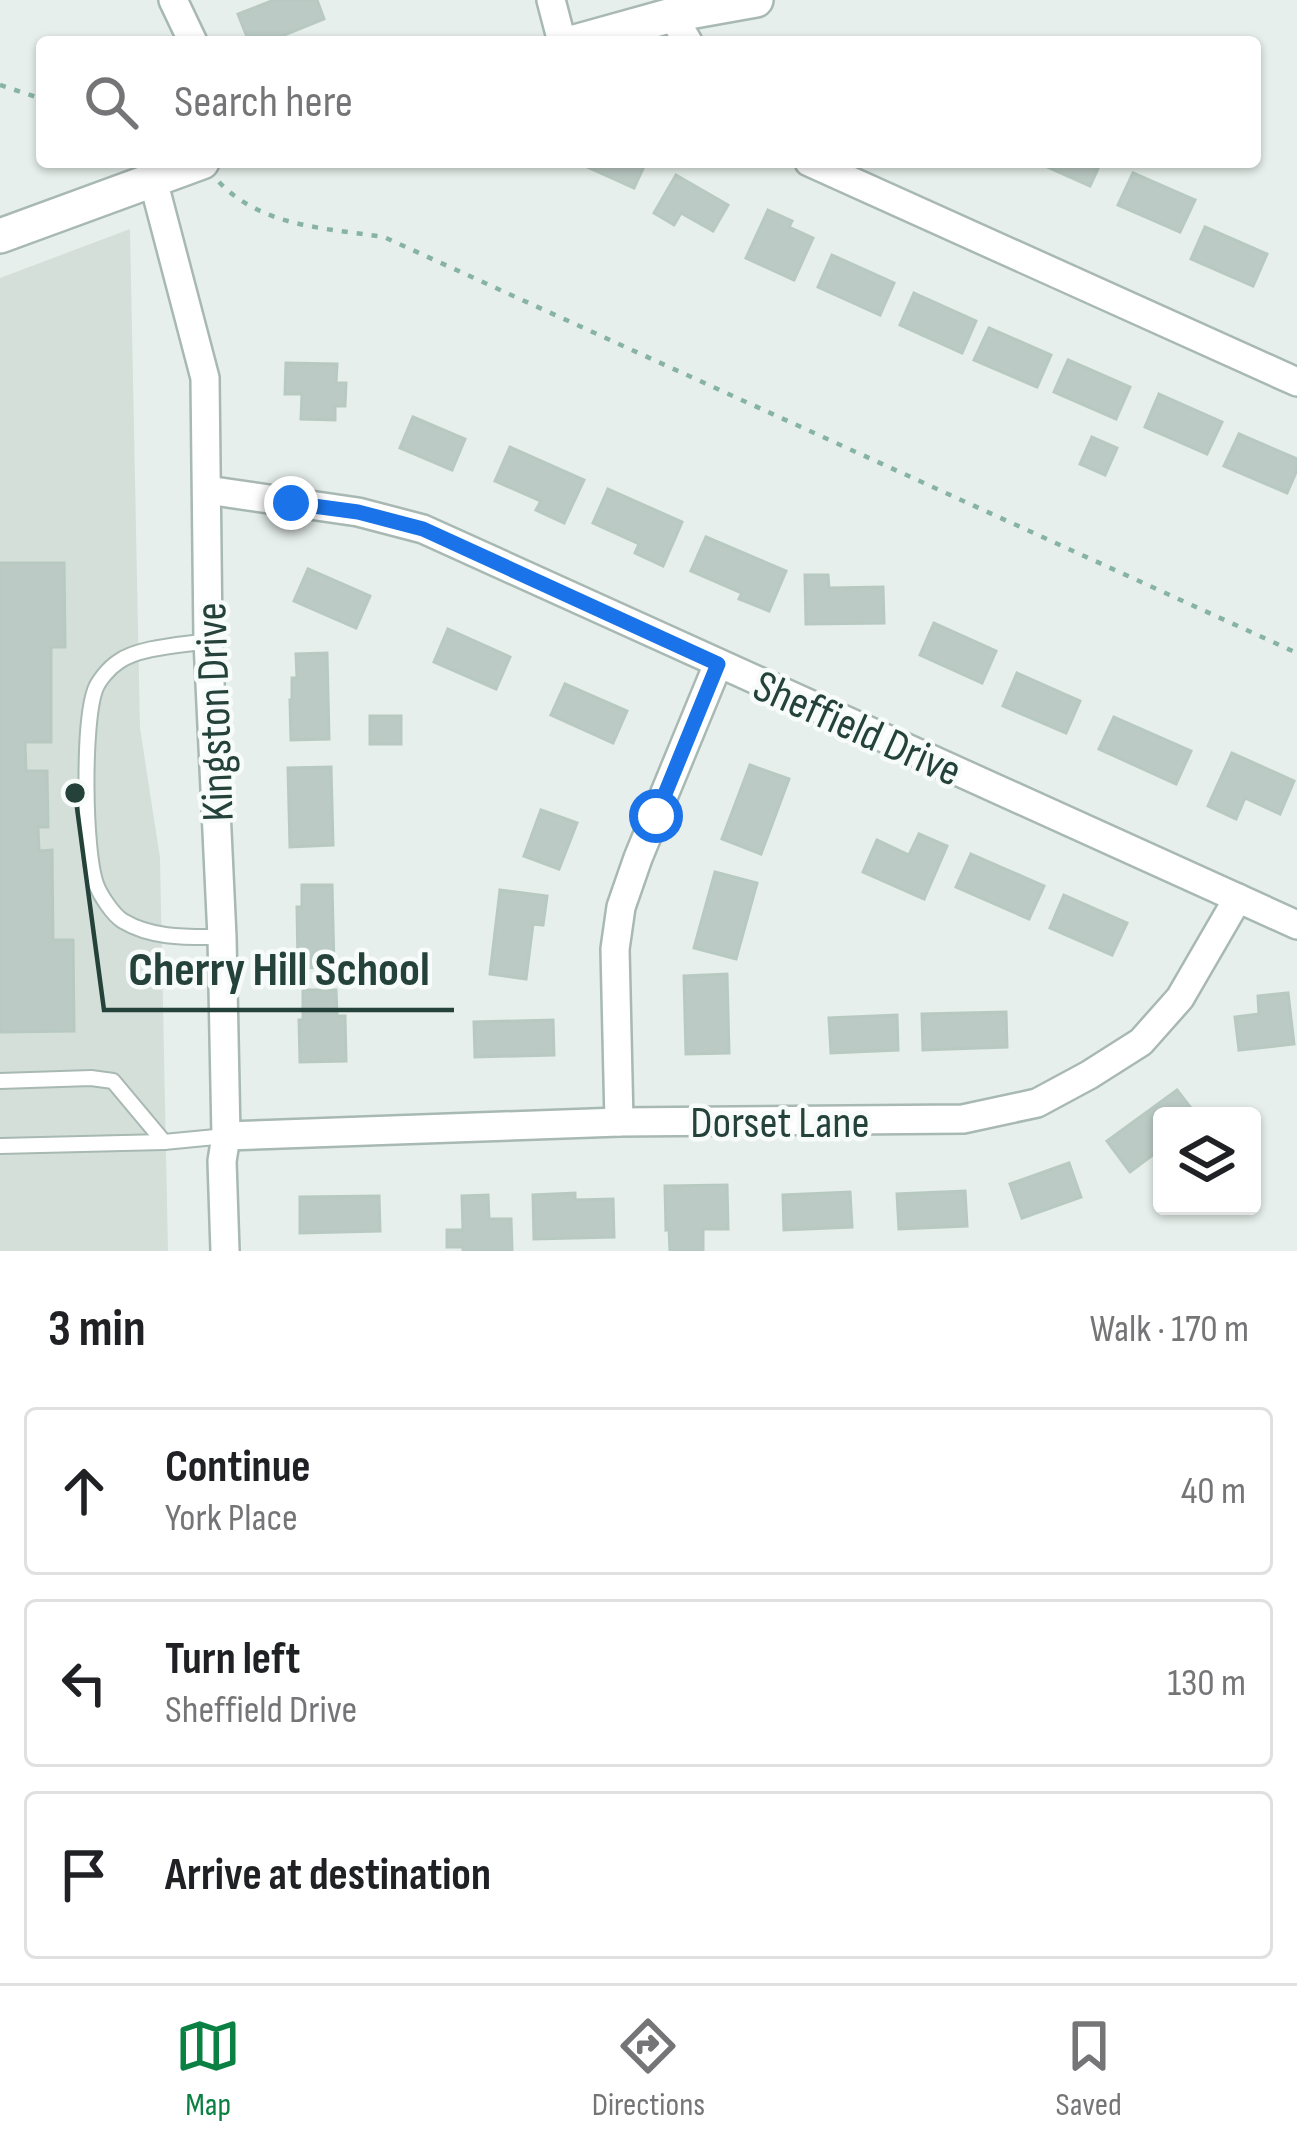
<!DOCTYPE html>
<meta charset="utf-8">
<style>
:root{--surface:#fff;--page:#f2f2f2;--text:#202124;--muted:#757577;--line:#e0e0e0;--accent:#0b8043}
body{margin:0;font-family:"Sofia Sans Condensed",sans-serif;background:var(--page);color:var(--text)}
.controls{position:absolute;right:36px;bottom:36px;display:grid;overflow:hidden;border-radius:12px;box-shadow:0 3px 9px #0004}
.controls button{width:108px;height:108px;display:grid;place-items:center;padding:0;border:0;border-bottom:3px solid var(--line);background:var(--surface);color:var(--text);font:60px sans-serif}
.stop{position:absolute;width:36px;height:36px;margin:-27px;border:9px solid #1a73e8;border-radius:50%;background:#fff}
.stop.end{background:#1a73e8;border-color:#fff;box-shadow:0 3px 12px #0008}
.list{margin:0;padding:0;list-style:none}
h2{display:flex;justify-content:space-between;align-items:center;height:156px;margin:0;padding:0 48px;font-size:51px}
h2 small{font-size:39px;font-weight:400;color:var(--muted)}
.list li{display:grid;grid-template-columns:78px 1fr auto;gap:36px;align-items:center;box-sizing:border-box;height:168px;margin:0 24px 24px;padding:0 24px;border:3px solid var(--line);border-radius:12px}
.list b{display:block;font-size:45px;white-space:nowrap}
.list p{margin:0;font-size:39px;white-space:nowrap;color:var(--muted)}
.list em{font-size:39px;font-style:normal;color:var(--muted)}
.icon{flex:none;width:66px;height:66px;fill:none;stroke:currentColor;stroke-width:2;stroke-linecap:round;stroke-linejoin:round}
.map{position:relative;flex:none;width:1297px;height:1251px;overflow:hidden}
.search{position:absolute;background:var(--surface);box-shadow:0 3px 9px #0004;left:36px;right:36px;top:36px;height:132px;display:flex;align-items:center;gap:30px;box-sizing:border-box;padding:0 42px;border-radius:12px;color:var(--muted);font-size:45px}
.sheet{height:732px;background:var(--surface)}
nav{display:flex;justify-content:space-around;align-items:center;box-sizing:border-box;height:168px;border-top:3px solid var(--line);background:var(--surface);font-size:33px;color:var(--muted)}
nav a{display:grid;justify-items:center;gap:6px}
nav .on{color:var(--accent)}
.map>svg:first-child{display:block}
.built{fill:#d4dfda}
.building{fill:#bbcac4;stroke:#b8c9c2;stroke-width:3}
.lines{fill:none;stroke-linecap:round;stroke-linejoin:round}
.service-casing{stroke:#a8b8b2;stroke-width:18}
.minor-casing{stroke:#a8b8b2;stroke-width:32}
.tertiary-casing{stroke:#a8b8b2;stroke-width:38}
.path{stroke:#86b3a5;stroke-width:4.5;stroke-dasharray:6 9;stroke-linecap:butt}
.service{stroke:#fff;stroke-width:14}
.minor{stroke:#fff;stroke-width:27}
.tertiary{stroke:#fff;stroke-width:33}
.route{stroke:#1a73e8;stroke-width:15}
.labels{text-anchor:middle;stroke-width:9;stroke-linejoin:round;paint-order:stroke}
.street-label{font-size:45px;fill:#24423a;stroke:#f7fbf9}
.leader{fill:none;stroke:#24423a;stroke-width:4.5}
.callout-dot{fill:#24423a;stroke:#f7fbf9;stroke-width:4.5}
.callout-label{font-size:48px;text-anchor:middle;font-weight:bold;fill:#24423a;stroke:#f7fbf9;stroke-width:9;stroke-linejoin:round;paint-order:stroke}
</style>
<div class="map">
<svg width="1297" height="1251" viewBox="0 0 1297 1251">
<rect width="100%" height="100%" fill="#e6efeb"/>
<polygon class="built" points="130,229 140,728 160,858 168,1251 0,1251 0,278"/>
<g class="building">
<polygon points="274,0 317,0 324,19 267,42 249,42 238,14"/>
<polygon points="576,162 646,162 634,188"/>
<polygon points="1036,162 1101,162 1090,186"/>
<polygon points="1133,173 1195,200 1180,232 1118,205"/>
<polygon points="676,175 728,205 713,231 681,213 674,225 654,213"/>
<polygon points="768,210 792,221 789,227 813,238 794,280 746,258"/>
<polygon points="1205,227 1267,254 1253,286 1191,259"/>
<polygon points="832,255 894,283 880,315 818,287"/>
<polygon points="914,293 976,321 962,353 900,325"/>
<polygon points="989,328 1051,355 1037,387 974,360"/>
<polygon points="1068,360 1130,387 1116,419 1054,392"/>
<polygon points="286,363 337,364 336,383 346,383 345,406 335,406 335,420 301,419 302,394 285,394"/>
<polygon points="1159,394 1222,422 1207,454 1145,427"/>
<polygon points="413,417 465,439 452,470 400,448"/>
<polygon points="1239,434 1297,459 1297,470 1287,493 1224,466"/>
<polygon points="1092,437 1117,448 1105,475 1080,464"/>
<polygon points="510,447 584,480 564,523 536,510 541,501 495,481"/>
<polygon points="608,489 682,522 663,566 635,553 639,544 593,523"/>
<polygon points="706,537 786,571 769,611 739,599 742,593 691,571"/>
<polygon points="0,563 64,563 65,647 51,647 51,742 25,742 26,771 47,771 48,827 38,827 39,851 52,850 53,940 73,940 74,1031 0,1032"/>
<polygon points="308,569 370,596 356,628 294,601"/>
<polygon points="805,575 828,575 829,588 883,587 884,623 806,624"/>
<polygon points="934,623 996,651 982,683 920,655"/>
<polygon points="448,629 510,657 496,689 434,662"/>
<polygon points="327,653 329,739 291,740 290,700 292,700 292,678 297,678 296,654"/>
<polygon points="1017,673 1080,701 1066,733 1003,706"/>
<polygon points="565,684 627,711 613,743 551,715"/>
<rect x="370" y="716" width="31" height="28"/>
<polygon points="1114,717 1191,751 1176,784 1099,749"/>
<polygon points="1232,753 1294,781 1280,814 1245,798 1236,819 1208,806"/>
<polygon points="750,765 789,779 761,854 722,839"/>
<polygon points="331,767 333,845 290,847 288,768"/>
<polygon points="541,810 577,823 559,869 524,856"/>
<polygon points="919,834 947,846 924,899 863,872 877,840 909,855"/>
<polygon points="971,854 1044,886 1029,919 956,887"/>
<polygon points="715,872 757,883 736,959 694,948"/>
<polygon points="302,885 332,885 334,967 298,968 297,907 302,907"/>
<polygon points="500,890 547,896 543,925 533,924 526,979 490,974"/>
<polygon points="1064,895 1127,923 1112,955 1050,928"/>
<polygon points="727,974 729,1053 686,1054 684,976"/>
<polygon points="303,990 336,990 337,1016 345,1016 346,1061 300,1062 299,1020 303,1020"/>
<polygon points="1288,993 1294,1044 1239,1050 1235,1017 1259,1014 1258,996"/>
<polygon points="1006,1012 1007,1047 923,1050 922,1014"/>
<polygon points="897,1015 898,1050 831,1053 829,1018"/>
<polygon points="553,1020 554,1055 475,1057 474,1022"/>
<polygon points="1177,1090 1197,1116 1162,1116 1162,1148 1130,1172 1107,1141"/>
<polygon points="1069,1163 1081,1197 1022,1218 1010,1184"/>
<polygon points="727,1185 728,1229 703,1229 703,1251 670,1251 669,1229 666,1230 665,1186"/>
<polygon points="965,1191 967,1226 899,1229 897,1194"/>
<polygon points="850,1192 852,1227 784,1230 783,1195"/>
<polygon points="575,1193 575,1200 613,1199 614,1237 534,1239 533,1195"/>
<polygon points="488,1195 489,1219 511,1219 512,1251 463,1251 463,1247 447,1247 447,1230 463,1230 462,1196"/>
<polygon points="379,1196 380,1231 300,1233 300,1197"/>
</g>
<g class="lines">
<defs>
<g id="service">
<path d="M208,641C183,645 138,647 118,662C109,668 98,681 95,690C83,724 84,850 96,884C100,895 113,915 123,921C153,939 189,937 222,937"/>
<polyline points="0,1081 91,1078 113,1081 164,1142"/>
<polyline points="0,1146 164,1142 226,1136"/>
</g>
<g id="minor">
<polyline points="173,0 193,42"/>
<polyline points="551,0 562,42"/>
<polyline points="672,15 688,42"/>
<polyline points="809,162 1297,382"/>
<polyline points="153,180 205,378 208,641 222,937 226,1136 222,1161 225,1251"/>
<polyline points="207,490 358,512 423,529 1297,925"/>
<polyline points="619,1122 615,949 621,907 638,858 718,664"/>
<polyline points="226,1136 619,1122 963,1119 1037,1103 1089,1075 1141,1042 1180,998 1238,898"/>
</g>
<g id="tertiary">
<polyline points="575,42 672,15 756,0"/>
<polyline points="0,236 202,162"/>
</g>
</defs>
<use href="#service" class="service-casing"/>
<use href="#minor" class="minor-casing"/>
<use href="#tertiary" class="tertiary-casing"/>
<g class="path">
<polyline points="0,85 42,99"/>
<path d="M219,182C262,227 325,228 384,237L1297,653"/>
</g>
<use href="#service" class="service"/>
<use href="#minor" class="minor"/>
<use href="#tertiary" class="tertiary"/>
</g>
<g class="lines">
<polyline class="route" points="291,503 358,512 423,529 718,664 656,816"/>
</g>
<g class="labels">
<g class="street-label">
<text transform="translate(213 712) rotate(-92)" y="16">Kingston Drive</text>
<text transform="translate(858 727) rotate(24)" y="16">Sheffield Drive</text>
<text x="780" y="1137">Dorset Lane</text>
</g>
</g>
<path class="leader" d="M75 793L104 1010H454"/>
<circle class="callout-dot" cx="75" cy="793" r="12"/>
<g class="callout-label">
<text x="279" y="985">Cherry Hill School</text>
</g>
</svg>
<div class="controls">
<button><svg class="icon" aria-label="layers" viewBox="0 0 24 24"><path d="M12 4l9 5-9 5-9-5zM3 14l9 5 9-5"/></svg></button>
</div>
<div class="stop" style="left:656px;top:816px"></div>
<div class="stop end" style="left:291px;top:503px"></div>
<div class="search"><svg class="icon" aria-label="search" viewBox="0 0 24 24"><circle cx="10" cy="10" r="6"/><path d="M15 15l6 6"/></svg>Search here</div>
</div>
<section class="sheet">
<h2>3 min<small>Walk · 170 m</small></h2>
<ul class="list">
<li><svg class="icon" aria-label="ahead" viewBox="0 0 24 24"><path d="M12 20V5M6 11l6-6 6 6"/></svg><div><b>Continue</b><p>York Place</p></div><em>40 m</em></li>
<li><svg class="icon" aria-label="left" viewBox="0 0 24 24"><path d="M17 20v-9H6M10 6l-5 5 5 5"/></svg><div><b>Turn left</b><p>Sheffield Drive</p></div><em>130 m</em></li>
<li><svg class="icon" aria-label="arrive" viewBox="0 0 24 24"><path d="M6 21V4h12l-3 4 3 4H6"/></svg><div><b>Arrive at destination</b></div></li>
</ul>
</section>
<nav>
<a class="on"><svg class="icon" aria-label="map" viewBox="0 0 24 24"><path d="M3 6l6-2 6 2 6-2v14l-6 2-6-2-6 2zM9 4v14M15 6v14"/></svg>Map</a>
<a><svg class="icon" aria-label="directions" viewBox="0 0 24 24"><path d="M12 3l9 9-9 9-9-9zM9 14v-3h6M13 9l2 2-2 2"/></svg>Directions</a>
<a><svg class="icon" aria-label="saved" viewBox="0 0 24 24"><path d="M7 4h10v16l-5-4-5 4z"/></svg>Saved</a>
</nav>
